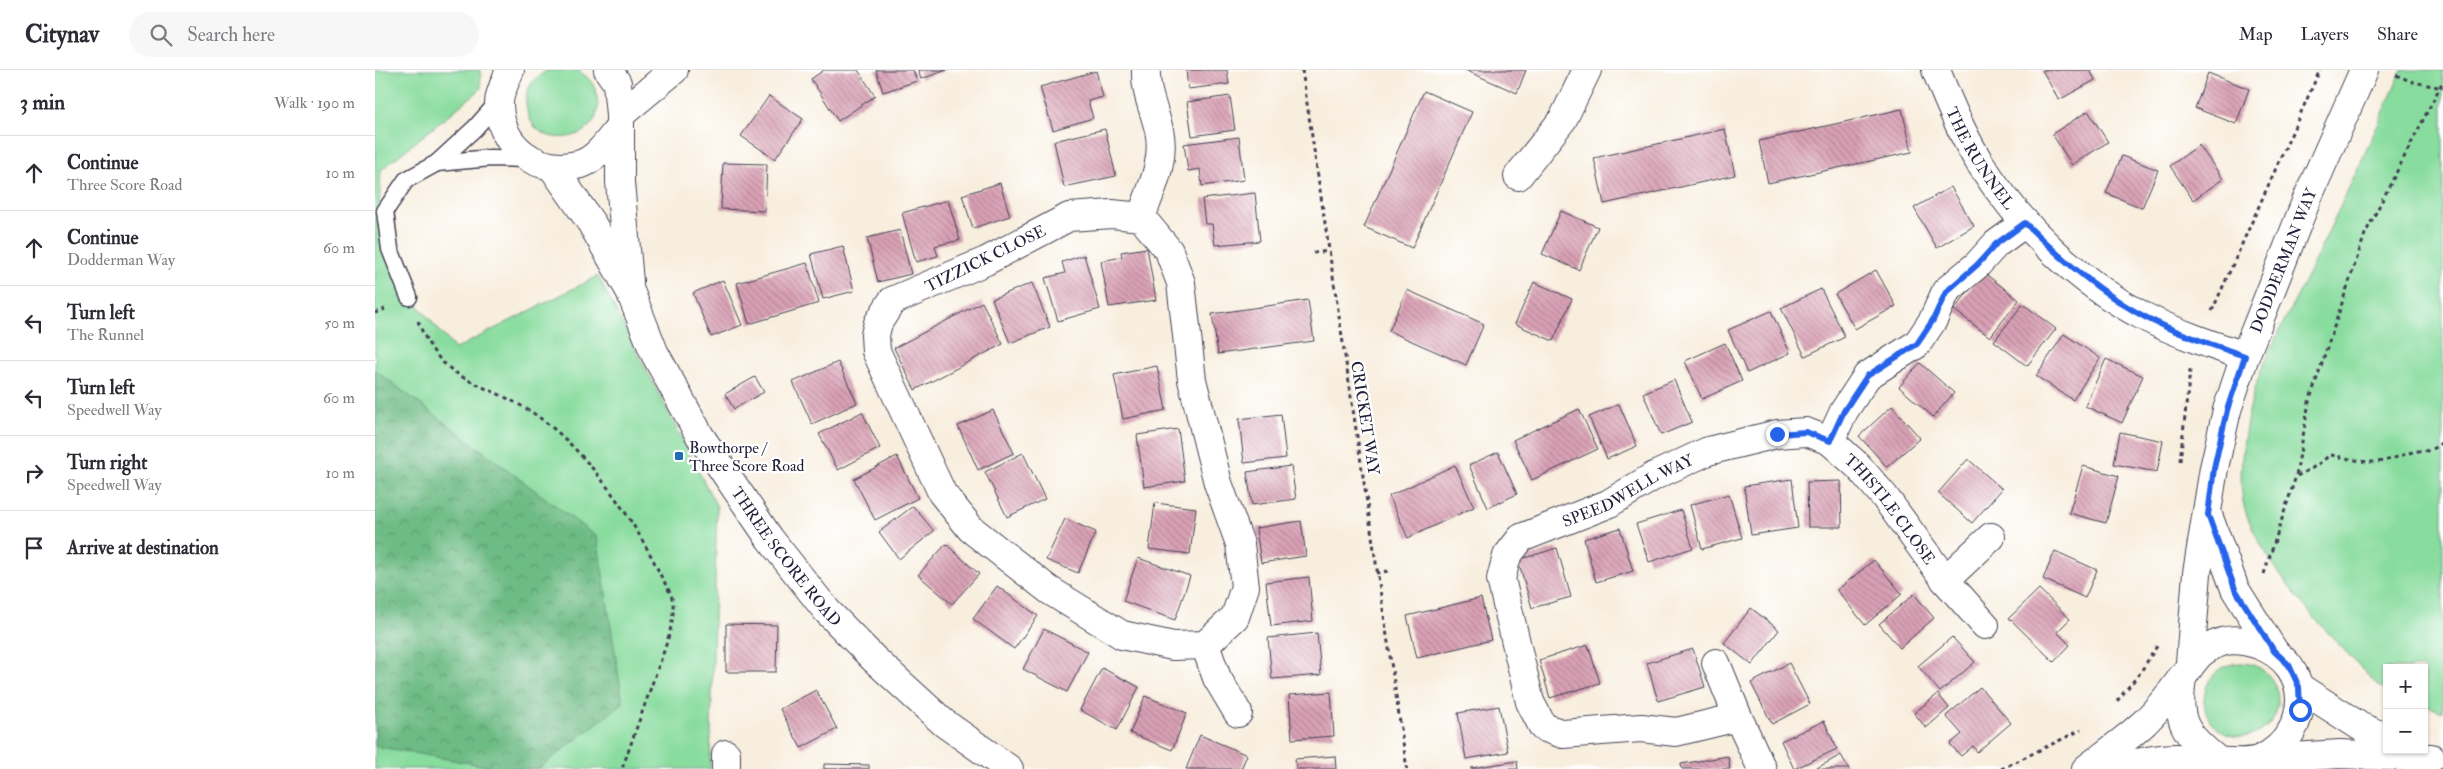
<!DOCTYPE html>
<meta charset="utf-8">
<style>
:root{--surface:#fff;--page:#f7f7f7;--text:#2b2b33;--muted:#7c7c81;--line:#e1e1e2}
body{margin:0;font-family:"IM FELL Double Pica",serif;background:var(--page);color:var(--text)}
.controls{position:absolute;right:15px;bottom:15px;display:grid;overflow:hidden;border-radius:0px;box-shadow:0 1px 4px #0004}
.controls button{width:45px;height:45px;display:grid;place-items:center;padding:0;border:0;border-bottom:1px solid var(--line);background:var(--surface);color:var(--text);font:25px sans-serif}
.stop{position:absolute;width:15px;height:15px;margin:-11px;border:4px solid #2563eb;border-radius:50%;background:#fff}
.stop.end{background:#2563eb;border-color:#fff;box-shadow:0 1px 5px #0008}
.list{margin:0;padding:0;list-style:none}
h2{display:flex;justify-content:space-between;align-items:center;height:65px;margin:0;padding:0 20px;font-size:21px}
h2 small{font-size:16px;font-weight:400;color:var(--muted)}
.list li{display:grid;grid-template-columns:32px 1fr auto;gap:15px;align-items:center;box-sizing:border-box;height:75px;padding:0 20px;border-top:1px solid var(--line)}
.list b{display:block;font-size:19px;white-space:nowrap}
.list p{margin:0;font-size:16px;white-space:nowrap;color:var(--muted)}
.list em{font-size:16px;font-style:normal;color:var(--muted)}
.icon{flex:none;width:28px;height:28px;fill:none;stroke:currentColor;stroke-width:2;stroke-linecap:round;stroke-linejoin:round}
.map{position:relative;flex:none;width:2068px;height:699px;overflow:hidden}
header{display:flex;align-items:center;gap:30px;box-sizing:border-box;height:70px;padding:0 25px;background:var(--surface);border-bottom:1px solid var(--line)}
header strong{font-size:24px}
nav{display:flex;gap:28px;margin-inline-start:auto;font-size:18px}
.search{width:350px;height:45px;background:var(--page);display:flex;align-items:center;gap:12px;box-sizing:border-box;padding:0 18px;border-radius:28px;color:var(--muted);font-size:19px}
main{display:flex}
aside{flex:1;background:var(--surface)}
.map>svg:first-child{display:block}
.green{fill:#88dc9e;stroke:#557f6c}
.forest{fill:url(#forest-crowns);stroke:#486f60}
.building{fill:url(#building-back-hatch)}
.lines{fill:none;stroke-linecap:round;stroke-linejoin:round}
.service-casing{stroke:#424153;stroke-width:19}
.minor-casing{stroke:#424153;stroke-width:30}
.path{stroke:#424153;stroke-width:3;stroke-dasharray:4 4;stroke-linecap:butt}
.service{stroke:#fff;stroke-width:16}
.minor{stroke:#fff;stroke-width:28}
.route{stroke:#2563eb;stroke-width:6}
.poi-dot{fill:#1f6fb2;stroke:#fff;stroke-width:2}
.labels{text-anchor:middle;stroke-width:4.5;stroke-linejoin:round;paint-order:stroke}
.street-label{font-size:16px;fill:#22223b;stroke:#fff}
.poi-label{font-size:16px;fill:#22223b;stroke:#fff;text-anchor:start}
</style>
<header>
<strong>Citynav</strong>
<div class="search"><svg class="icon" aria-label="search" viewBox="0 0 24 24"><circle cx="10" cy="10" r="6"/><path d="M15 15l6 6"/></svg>Search here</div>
<nav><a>Map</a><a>Layers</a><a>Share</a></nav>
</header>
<main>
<aside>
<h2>3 min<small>Walk · 190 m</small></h2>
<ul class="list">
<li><svg class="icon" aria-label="ahead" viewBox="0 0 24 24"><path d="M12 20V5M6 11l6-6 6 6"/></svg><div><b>Continue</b><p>Three Score Road</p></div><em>10 m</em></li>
<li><svg class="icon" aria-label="ahead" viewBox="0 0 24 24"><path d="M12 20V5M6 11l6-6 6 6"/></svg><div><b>Continue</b><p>Dodderman Way</p></div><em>60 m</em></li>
<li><svg class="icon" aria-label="left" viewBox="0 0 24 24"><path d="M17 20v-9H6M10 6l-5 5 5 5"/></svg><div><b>Turn left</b><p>The Runnel</p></div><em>50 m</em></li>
<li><svg class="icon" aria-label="left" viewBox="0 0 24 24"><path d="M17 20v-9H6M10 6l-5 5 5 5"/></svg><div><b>Turn left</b><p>Speedwell Way</p></div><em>60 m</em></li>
<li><svg class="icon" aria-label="right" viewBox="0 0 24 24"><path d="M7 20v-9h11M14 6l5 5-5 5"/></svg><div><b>Turn right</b><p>Speedwell Way</p></div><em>10 m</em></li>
<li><svg class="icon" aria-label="arrive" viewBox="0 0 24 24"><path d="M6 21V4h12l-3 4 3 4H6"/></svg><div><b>Arrive at destination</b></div></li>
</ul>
</aside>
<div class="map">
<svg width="2068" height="699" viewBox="0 0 2068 699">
<defs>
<pattern id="forest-crowns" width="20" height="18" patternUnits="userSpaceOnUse" patternTransform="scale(1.25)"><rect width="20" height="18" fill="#6ebc85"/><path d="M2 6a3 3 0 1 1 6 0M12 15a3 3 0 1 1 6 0" fill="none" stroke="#5a986e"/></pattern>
<pattern id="building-back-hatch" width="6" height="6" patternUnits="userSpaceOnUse" patternTransform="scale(1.25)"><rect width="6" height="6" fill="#daa1b5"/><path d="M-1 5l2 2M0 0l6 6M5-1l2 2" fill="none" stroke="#b08394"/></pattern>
</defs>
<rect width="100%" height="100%" fill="#fff"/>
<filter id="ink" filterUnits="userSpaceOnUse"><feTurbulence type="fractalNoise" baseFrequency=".02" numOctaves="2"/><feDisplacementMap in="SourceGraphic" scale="10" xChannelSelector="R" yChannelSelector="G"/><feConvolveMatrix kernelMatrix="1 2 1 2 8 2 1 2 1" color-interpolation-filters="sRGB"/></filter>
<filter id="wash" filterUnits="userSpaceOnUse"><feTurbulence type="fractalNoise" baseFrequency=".0096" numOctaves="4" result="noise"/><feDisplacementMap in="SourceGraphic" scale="20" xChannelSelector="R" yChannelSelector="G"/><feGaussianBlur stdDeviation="1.12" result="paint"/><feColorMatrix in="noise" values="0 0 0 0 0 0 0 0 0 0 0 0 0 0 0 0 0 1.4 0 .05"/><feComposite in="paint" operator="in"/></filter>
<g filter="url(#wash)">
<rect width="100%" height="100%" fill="#f8eede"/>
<g class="green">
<polygon points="0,0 105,0 106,19 6,100 4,140 19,207 80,279 223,206 342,437 335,699 0,699"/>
<path d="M174,0H203C208,4 214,8 217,13C220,17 221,23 222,28C233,73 149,88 151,28C152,15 162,5 174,0Z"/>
<path d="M2027,0H2068V642L2049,635V598H2012V619L2003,616C1955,564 1900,513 1872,446C1858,411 1872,336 1886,301C1901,264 1922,229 1939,192C1969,129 1999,65 2027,0Z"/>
<circle cx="1866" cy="630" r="37"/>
</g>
<polygon class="forest" points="0,300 222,467 248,633 163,699 128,699 0,676"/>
<g id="blocks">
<g class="building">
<polygon points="449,0 483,0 500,26 463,51 436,9"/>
<polygon points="501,0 538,0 542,11 508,22"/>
<polygon points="543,0 572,0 546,9"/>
<polygon points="811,0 852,0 854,14 813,19"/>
<polygon points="1090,0 1151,0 1142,23"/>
<polygon points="1667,0 1715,0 1720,10 1684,30"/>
<polygon points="721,1 728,27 713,31 718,48 678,60 665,17"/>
<polygon points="1833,3 1874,19 1861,54 1820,38"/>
<polygon points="1049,21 1097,42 1037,178 989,157"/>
<polygon points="394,26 428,49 400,89 366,66"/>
<polygon points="855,26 860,60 817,66 812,32"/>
<polygon points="1527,39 1537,82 1393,113 1384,71"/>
<polygon points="1713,41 1733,72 1697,95 1677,64"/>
<polygon points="730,59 741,106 689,117 679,71"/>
<polygon points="1350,59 1360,105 1229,134 1219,88"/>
<polygon points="864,67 869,110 827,116 825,99 813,101 809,74"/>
<polygon points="1824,75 1848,109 1818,130 1795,96"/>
<polygon points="1747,86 1783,100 1767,138 1731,123"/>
<polygon points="348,93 392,94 390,141 346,139"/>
<polygon points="625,113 635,146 598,158 587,125"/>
<polygon points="1576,117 1599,156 1562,178 1539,138"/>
<polygon points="880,123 885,171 840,175 837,154 830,154 827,129"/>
<polygon points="573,130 585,170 560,176 563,186 541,192 527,143"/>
<polygon points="1186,141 1223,157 1204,200 1167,184"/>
<polygon points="525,160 536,204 503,212 492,168"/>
<polygon points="468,176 479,221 448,229 436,184"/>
<polygon points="772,178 781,230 734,237 726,191 747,187 746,182"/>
<polygon points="709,185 725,239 683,251 670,208 690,203 687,192"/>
<polygon points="432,193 444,233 374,254 362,213"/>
<polygon points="1501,200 1521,236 1480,259 1460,224"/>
<polygon points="1608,202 1644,230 1615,267 1579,240"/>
<polygon points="348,210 367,255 336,267 318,223"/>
<polygon points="1159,212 1197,229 1178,271 1140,254"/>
<polygon points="657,213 675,257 635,273 617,229"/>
<polygon points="1446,219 1470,267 1430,286 1406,238"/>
<polygon points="1032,220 1109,254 1091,295 1014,261"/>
<polygon points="933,230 939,271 843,284 837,244"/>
<polygon points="607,232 628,274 540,320 519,278"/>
<polygon points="1648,234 1681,259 1652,296 1619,271"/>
<polygon points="1396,241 1415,283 1372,303 1353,260"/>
<polygon points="1689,264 1725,288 1698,330 1661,306"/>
<polygon points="1350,273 1367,311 1327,329 1310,291"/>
<polygon points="1731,289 1768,306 1747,353 1710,336"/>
<polygon points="463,292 482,333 437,354 418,312"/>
<polygon points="1545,293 1579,323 1558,347 1524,317"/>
<polygon points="782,296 791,340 748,349 739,305"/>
<polygon points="380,307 389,322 359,339 350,324"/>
<polygon points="1299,310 1317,352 1286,365 1268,323"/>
<polygon points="1244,334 1262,376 1232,389 1214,347"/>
<polygon points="1517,336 1545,368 1512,397 1484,366"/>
<polygon points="1204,339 1223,379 1157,410 1138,370"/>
<polygon points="618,340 639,383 603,400 583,356"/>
<polygon points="487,342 505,378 463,400 444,364"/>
<polygon points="906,344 911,388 869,393 864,349"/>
<polygon points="803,359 810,411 769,417 762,365"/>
<polygon points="1745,362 1788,371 1782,402 1739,394"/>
<polygon points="1123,382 1142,424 1113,438 1094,395"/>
<polygon points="648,383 670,429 632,447 610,402"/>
<polygon points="522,386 543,428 500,450 479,409"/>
<polygon points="1593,389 1627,419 1597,453 1563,423"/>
<polygon points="1080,395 1099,437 1033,468 1014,426"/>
<polygon points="916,396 921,429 877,435 872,402"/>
<polygon points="1708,396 1744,406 1731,453 1694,443"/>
<polygon points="1417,409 1423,458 1376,465 1369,416"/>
<polygon points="1466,411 1467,457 1433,457 1432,412"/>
<polygon points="1354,424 1367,468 1327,479 1315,435"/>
<polygon points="780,433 821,438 815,484 774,479"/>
<polygon points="538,436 559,461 524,489 504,462"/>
<polygon points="1306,440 1318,478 1274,492 1261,454"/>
<polygon points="690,449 721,462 703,503 671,490"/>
<polygon points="926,451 931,486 886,493 881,458"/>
<polygon points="1245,458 1258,501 1221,512 1209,469"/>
<polygon points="571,474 604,504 577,534 543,505"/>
<polygon points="1182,478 1196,527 1157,538 1143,490"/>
<polygon points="1680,481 1722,500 1710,528 1668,509"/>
<polygon points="763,488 815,506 800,550 748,531"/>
<polygon points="1499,490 1527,524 1490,555 1462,520"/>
<polygon points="934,507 938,551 896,556 891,512"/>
<polygon points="622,516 663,546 639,579 598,549"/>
<polygon points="1664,519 1695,549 1682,562 1695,575 1679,592 1634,548"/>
<polygon points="1539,524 1559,548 1525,578 1504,554"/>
<polygon points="1106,528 1116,570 1042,588 1032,546"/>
<polygon points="1376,538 1404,560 1377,595 1349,573"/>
<polygon points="351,554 402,555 401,602 351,602"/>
<polygon points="669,559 713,582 692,622 648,599"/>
<polygon points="942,563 946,605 897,609 893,568"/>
<polygon points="1577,567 1600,592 1565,622 1543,596"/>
<polygon points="1213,575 1225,613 1175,628 1164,590"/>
<polygon points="1318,579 1330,617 1283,631 1272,593"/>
<polygon points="1414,593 1435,634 1397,654 1376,613"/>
<polygon points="727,598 764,617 742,660 705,640"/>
<polygon points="1605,617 1636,653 1602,682 1598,676 1586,686 1575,674 1587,664 1571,646"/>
<polygon points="441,620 462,659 426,678 405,639"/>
<polygon points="956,622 959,666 917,669 914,625"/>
<polygon points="1563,624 1574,638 1551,658 1539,643"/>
<polygon points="770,626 812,643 797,680 755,663"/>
<polygon points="1124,636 1133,682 1091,689 1083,643"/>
<polygon points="1449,651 1462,679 1419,699 1406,671"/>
<polygon points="825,665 872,685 866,699 811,699"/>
<polygon points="1466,685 1474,699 1440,699"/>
<polygon points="960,686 961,699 921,699 920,689"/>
<polygon points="1353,686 1355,699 1307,699 1306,694"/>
<polygon points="1142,691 1143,699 1096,699 1096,698"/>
<polygon points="449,694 494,695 494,699 449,699"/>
</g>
</g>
</g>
<g filter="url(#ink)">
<use href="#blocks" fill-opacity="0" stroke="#424153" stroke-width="1"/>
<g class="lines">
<defs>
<g id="service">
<polyline points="62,93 116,88 153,89"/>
<polyline points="34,227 15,179 10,141 31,110 62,93 100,58 124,31"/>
</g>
<g id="minor">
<path d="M135,0C131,10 124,23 124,33C124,77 163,106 206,94C223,88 234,70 245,57"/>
<polyline points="233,0 242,13 245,45 245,112 254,212"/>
<path id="s1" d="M1561,0C1573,31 1587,65 1605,93C1645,156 1704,213 1770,247C1801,263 1837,275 1870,286"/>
<polyline points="245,45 299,0"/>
<path id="s2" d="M178,98L217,154L255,221L279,282L325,366L395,469L452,541L499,589L569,653L634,699"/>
<polyline points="1143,106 1188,49 1212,0"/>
<polygon points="737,144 766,147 794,181 806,213 817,310 843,413 865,474 870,517 860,547 830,575 798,576 747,565 674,520 596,459 567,423 501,281 500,265 503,253 517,231 611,191 694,147"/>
<path d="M766,147C776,120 791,90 784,60C779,39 770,22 771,0"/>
<path id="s3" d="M1455,371L1483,396L1509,426L1570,510L1610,555"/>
<polyline points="1833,445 1860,519 1899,581"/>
<polyline points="1570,510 1616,467"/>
<polyline points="830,575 842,608 863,643"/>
<polyline points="1341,593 1363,647"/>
<path id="s4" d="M1815,593L1822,503L1839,398L1852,340L1870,286L1932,129L1989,0"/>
<path d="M1807,607C1801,650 1808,663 1841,689"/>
<polyline points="1924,617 1986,657 2012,668"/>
<polyline points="1886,689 1965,684 2056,688"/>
<polyline points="351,699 351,684"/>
<path id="s5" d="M1387,699L1363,647L1301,662L1266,658L1188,664L1168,657L1155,632L1126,509L1132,486L1146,468L1233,434L1279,406L1333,381L1402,364L1431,362L1455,371L1469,341L1492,306L1542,274L1558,250L1571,221L1602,195L1621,174L1650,153"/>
<path d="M1711,699C1730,684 1752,669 1770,652C1783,639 1796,623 1806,609C1820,590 1823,580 1847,572C1859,568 1872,571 1884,575C1939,595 1937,662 1888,688C1870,698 1824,688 1802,688C1781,688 1759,693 1739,699"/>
</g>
</defs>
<use href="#service" class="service-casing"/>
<use href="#minor" class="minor-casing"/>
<g class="path">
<polyline points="927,0 1032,699"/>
<polyline points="2021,5 2038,12 2068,18"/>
<polyline points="938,183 953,181"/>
<polyline points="1837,241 1945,0"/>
<polyline points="0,243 10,239"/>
<path d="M43,251C66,312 101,309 150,338C206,371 259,448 286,506C290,514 298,525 298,534C300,554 287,587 280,606C269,637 258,668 247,699"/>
<polyline points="1805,391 1815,300"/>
<path d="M1922,406L1941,396L1955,385C1969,387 1984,392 1998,392C2019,392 2035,378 2054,381L2068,372"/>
<polyline points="1001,503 1013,501"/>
<polyline points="1889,504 1921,406 1934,332 1990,164 2068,11"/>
<polyline points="1742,631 1765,603 1782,576"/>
<polyline points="1626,699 1706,660"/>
</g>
<use href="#service" class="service"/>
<use href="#minor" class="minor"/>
</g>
</g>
<g class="lines" filter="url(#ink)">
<path class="route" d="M1402,364L1431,362L1455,371L1469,341L1492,306L1542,274L1558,250L1571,222L1602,195L1621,174L1650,153C1686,189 1725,223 1770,247C1801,263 1837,275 1870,286L1852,340L1839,398L1833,445L1860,519L1899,581L1914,595L1924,617L1925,640"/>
</g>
<rect class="poi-dot" x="299" y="381" width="10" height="10" rx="2.5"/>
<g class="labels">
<g class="street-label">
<text dy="6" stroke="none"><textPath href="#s1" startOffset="99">THE RUNNEL</textPath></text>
<text transform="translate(610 188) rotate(-26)" y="6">TIZZICK CLOSE</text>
<text dy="6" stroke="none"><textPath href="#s4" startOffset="416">DODDERMAN WAY</textPath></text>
<text transform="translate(991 348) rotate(81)" y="6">CRICKET WAY</text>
<text dy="6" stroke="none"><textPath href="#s5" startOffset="574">SPEEDWELL WAY</textPath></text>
<text dy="6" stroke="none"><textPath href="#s3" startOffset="91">THISTLE CLOSE</textPath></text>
<text dy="6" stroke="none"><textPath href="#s2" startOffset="455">THREE SCORE ROAD</textPath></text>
</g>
<g class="poi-label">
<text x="314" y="383">Bowthorpe /<tspan x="314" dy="18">Three Score Road</tspan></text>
</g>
</g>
</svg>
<div class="controls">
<button>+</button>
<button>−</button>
</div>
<div class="stop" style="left:1925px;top:640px"></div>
<div class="stop end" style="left:1402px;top:364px"></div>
</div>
</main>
